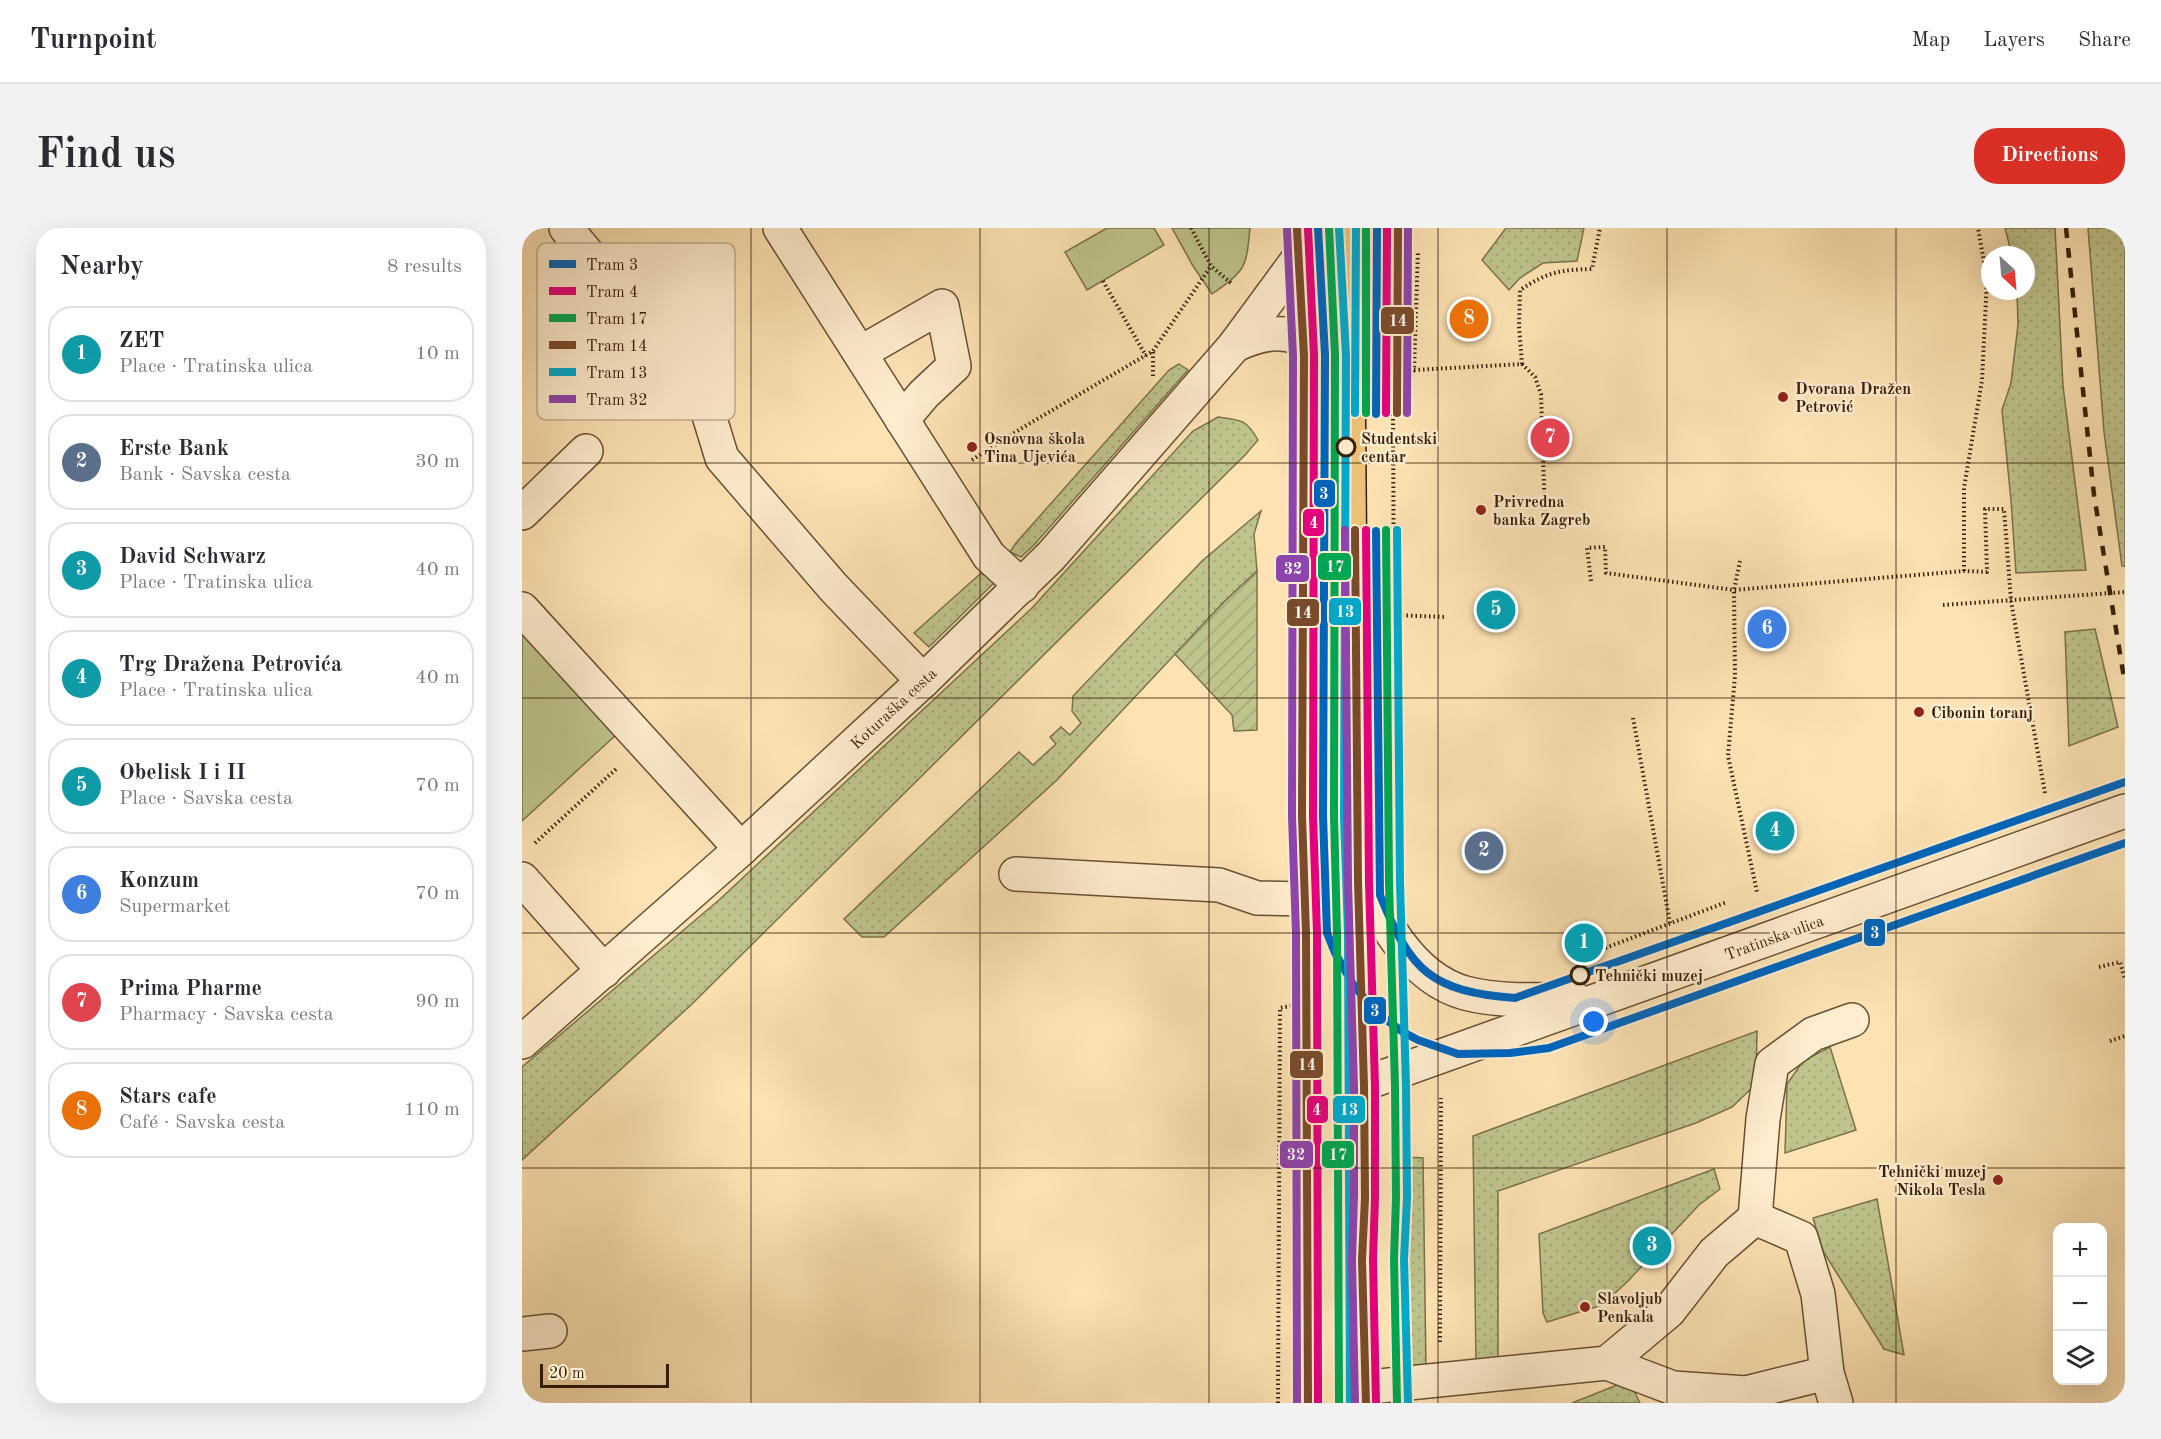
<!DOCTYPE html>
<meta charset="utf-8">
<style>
:root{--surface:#fff;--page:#f2f2f3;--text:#2b2b33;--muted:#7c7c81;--line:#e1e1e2;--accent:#d93025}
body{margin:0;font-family:"Old Standard TT",serif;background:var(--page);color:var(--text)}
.controls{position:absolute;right:18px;bottom:18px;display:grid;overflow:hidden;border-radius:12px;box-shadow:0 6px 24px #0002}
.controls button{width:54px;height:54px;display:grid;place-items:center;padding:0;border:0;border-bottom:2px solid var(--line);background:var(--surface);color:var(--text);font:30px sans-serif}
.compass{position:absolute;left:1459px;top:18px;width:54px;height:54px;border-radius:50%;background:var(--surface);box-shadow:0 6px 24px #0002;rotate:154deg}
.scale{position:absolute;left:18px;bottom:15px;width:129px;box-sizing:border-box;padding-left:6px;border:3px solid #371f09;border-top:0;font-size:16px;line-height:21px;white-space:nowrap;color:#371f09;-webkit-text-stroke:4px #feedce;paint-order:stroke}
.you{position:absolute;left:1072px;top:794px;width:21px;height:21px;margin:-15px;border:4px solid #fff;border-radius:50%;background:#1a73e8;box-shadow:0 0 0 9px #1a73e833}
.badge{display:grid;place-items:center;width:39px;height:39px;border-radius:50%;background:var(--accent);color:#fff;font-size:20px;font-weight:700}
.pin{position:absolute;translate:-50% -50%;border:3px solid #fff;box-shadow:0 2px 6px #0006}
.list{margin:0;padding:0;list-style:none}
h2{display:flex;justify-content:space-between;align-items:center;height:78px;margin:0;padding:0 24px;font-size:26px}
h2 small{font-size:20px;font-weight:400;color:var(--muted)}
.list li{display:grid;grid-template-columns:39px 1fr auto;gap:18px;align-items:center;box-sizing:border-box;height:96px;margin:0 12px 12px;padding:0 12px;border:2px solid var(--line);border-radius:24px}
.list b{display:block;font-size:22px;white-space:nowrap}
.list p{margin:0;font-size:20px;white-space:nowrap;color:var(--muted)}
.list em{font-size:20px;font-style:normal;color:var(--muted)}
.icon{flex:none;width:33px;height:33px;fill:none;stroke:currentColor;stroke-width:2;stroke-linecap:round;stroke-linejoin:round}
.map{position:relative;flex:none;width:1603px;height:1175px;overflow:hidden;border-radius:24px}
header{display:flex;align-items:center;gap:36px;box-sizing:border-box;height:84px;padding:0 30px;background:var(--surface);border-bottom:2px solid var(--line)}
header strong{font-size:28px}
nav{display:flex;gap:33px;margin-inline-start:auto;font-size:21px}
.intro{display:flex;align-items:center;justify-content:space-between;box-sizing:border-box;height:144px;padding:0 36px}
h1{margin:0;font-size:42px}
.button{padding:15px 27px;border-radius:24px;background:var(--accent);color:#fff;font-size:21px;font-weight:700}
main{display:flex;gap:36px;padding:0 36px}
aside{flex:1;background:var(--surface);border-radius:24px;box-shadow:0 6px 24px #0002}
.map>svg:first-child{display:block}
.grass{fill:url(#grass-dots);stroke:#7b724b;stroke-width:1.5}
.park{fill:#bfc48d;stroke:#7b724b;stroke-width:1.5}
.garden{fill:url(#garden-furrows);stroke:#7b724b;stroke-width:1.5}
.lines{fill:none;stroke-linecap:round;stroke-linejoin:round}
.minor-casing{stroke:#685034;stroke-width:36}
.major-casing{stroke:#371f09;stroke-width:36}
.path{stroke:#371f09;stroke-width:4;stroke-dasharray:1.5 3;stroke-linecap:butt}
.minor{stroke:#feedce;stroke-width:33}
.major{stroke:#eec27a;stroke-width:33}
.rail{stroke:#371f09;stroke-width:4.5;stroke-dasharray:10 10;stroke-linecap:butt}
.tram-1-casing{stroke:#feedce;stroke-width:12}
.tram-2-casing{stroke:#feedce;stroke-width:12}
.tram-3-casing{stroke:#feedce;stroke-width:12}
.tram-4-casing{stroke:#feedce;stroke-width:12}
.tram-5-casing{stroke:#feedce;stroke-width:12}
.tram-6-casing{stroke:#feedce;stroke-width:12}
.tram-1{stroke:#0065bd;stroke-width:8}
.tram-2{stroke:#e5007d;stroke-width:8}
.tram-3{stroke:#00a651;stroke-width:8}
.tram-4{stroke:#7a4b2a;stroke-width:8}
.tram-5{stroke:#00a9ce;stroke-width:8}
.tram-6{stroke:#8e44ad;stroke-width:8}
.grid{fill:none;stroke:#371f09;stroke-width:1.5;stroke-opacity:0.55}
.poi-dot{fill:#8f2418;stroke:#feedce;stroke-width:2}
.stop-dot{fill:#feedce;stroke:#371f09;stroke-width:3}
.labels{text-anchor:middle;stroke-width:5;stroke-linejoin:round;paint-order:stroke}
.poi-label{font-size:16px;font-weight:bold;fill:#371f09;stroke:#feedce;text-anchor:start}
.stop-label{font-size:16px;font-weight:bold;fill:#371f09;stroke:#feedce;text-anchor:start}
.street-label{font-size:16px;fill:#371f09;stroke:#feedce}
.key{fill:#feedce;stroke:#c2af93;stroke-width:1.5}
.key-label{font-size:16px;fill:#371f09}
.line-badge{stroke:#feedce;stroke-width:2}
.badge-label{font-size:16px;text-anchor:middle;font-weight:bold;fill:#fff}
</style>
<header>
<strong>Turnpoint</strong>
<nav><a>Map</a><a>Layers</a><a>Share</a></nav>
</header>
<div class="intro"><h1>Find us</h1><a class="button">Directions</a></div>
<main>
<aside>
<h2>Nearby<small>8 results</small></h2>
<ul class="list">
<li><span class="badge" style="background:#0f9aa8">1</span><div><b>ZET</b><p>Place · Tratinska ulica</p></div><em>10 m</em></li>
<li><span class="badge" style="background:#5c6f8a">2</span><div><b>Erste Bank</b><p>Bank · Savska cesta</p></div><em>30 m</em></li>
<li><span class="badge" style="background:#0f9aa8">3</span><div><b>David Schwarz</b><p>Place · Tratinska ulica</p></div><em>40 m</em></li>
<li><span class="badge" style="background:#0f9aa8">4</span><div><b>Trg Dražena Petrovića</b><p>Place · Tratinska ulica</p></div><em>40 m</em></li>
<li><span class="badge" style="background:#0f9aa8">5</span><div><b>Obelisk I i II</b><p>Place · Savska cesta</p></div><em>70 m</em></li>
<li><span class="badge" style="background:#3f7fe0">6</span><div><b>Konzum</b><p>Supermarket</p></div><em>70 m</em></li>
<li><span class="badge" style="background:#e0444e">7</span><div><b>Prima Pharme</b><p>Pharmacy · Savska cesta</p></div><em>90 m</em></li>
<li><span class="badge" style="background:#e8710a">8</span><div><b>Stars cafe</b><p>Café · Savska cesta</p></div><em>110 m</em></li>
</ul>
</aside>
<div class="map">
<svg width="1603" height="1175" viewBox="0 0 1603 1175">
<defs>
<pattern id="grass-dots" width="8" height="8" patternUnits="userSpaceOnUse" patternTransform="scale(1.5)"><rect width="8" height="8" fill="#bfc48d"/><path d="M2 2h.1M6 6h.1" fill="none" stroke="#a5a878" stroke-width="1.8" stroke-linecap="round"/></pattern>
<pattern id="garden-furrows" width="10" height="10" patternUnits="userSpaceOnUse" patternTransform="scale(1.5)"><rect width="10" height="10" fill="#bfc48d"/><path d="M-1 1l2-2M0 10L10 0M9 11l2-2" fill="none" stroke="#a5a878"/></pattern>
</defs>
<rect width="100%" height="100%" fill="#fde3b4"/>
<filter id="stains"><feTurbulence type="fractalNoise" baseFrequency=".00333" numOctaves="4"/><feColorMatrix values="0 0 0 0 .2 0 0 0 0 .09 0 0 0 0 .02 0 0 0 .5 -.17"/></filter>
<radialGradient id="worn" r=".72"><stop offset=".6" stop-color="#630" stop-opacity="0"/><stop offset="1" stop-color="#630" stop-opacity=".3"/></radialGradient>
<g class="grass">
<polygon points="984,0 1062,0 1055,33 1021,35 998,50 987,62 960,32"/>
<polygon points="1483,0 1533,0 1541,158 1564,342 1494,345 1489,272 1480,182 1489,155 1496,97 1495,63 1504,63 1504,27 1490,27"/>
<polygon points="1566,0 1603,0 1603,338 1600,338 1582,204"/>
<polygon points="657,136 666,142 512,317 499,329 488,324 494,315 647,142"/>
<path d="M696,189C719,192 724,191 736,212L724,226L170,776L0,932V839L197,672L510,380L671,203Z"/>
<polygon points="739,283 732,306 735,343 702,374 535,552 362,709 340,709 322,691 497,524 511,537 534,516 528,509 539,499 548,507 559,495 550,483 551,468 680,333"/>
<polygon points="458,346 468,348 473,354 407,419 392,405"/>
<polygon points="1573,401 1596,499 1547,518 1543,404"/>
<polygon points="1235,803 1234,856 1210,879 1174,895 976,963 976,1134 954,1137 951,908"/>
<polygon points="1308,819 1334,902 1263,925 1265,856 1281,833"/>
<polygon points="884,929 901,930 904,1140 877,1143 874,1087 874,966"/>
<polygon points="1192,941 1198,961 1177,977 1105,1054 1080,1077 1025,1094 1021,1085 1017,1006"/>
<polygon points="1355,971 1382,1127 1362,1121 1301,1023 1291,990"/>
<polygon points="1100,1155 1109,1157 1118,1175 1050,1175"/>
</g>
<g class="park">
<polygon points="585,0 632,0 642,17 565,62 543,24"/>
<path d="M650,0H728C724,41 724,42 690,66L671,38Z"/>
<polygon points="0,402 95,506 0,593"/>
</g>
<polygon class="garden" points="735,343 735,502 712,503 710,487 653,426 702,374"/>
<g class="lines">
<defs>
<g id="minor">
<polyline points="44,0 159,138 182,171 200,230 312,360 401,453"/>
<polyline points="258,0 467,328 500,358"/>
<polyline points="826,58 862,0"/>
<path d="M713,117C768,92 789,111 827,153"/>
<polyline points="338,125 420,78 432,138 402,166 380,192"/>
<polyline points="0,285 64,223"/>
<polyline points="0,381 219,621"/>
<path d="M834,637C857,686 886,749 943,765C976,774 1019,772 1053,771"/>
<polyline points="494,646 697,657 735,670 831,672"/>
<polyline points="0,651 82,743"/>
<polyline points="0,814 219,621 401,453 529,328 713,117 774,34 794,0"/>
<polyline points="833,859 1603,583"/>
<polyline points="1233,990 1241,891 1250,836 1291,806 1330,792"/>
<polyline points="0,1106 28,1103"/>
<polyline points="1305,1145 1314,1175"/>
<polyline points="838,1160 1085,1135 1151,1160 1224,1165 1305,1145 1296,1066 1279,1010 1233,990 1192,1025 1147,1083 1085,1135"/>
</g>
<polyline id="major" points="825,0 830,629 838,1175"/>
</defs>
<use href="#minor" class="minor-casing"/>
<use href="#major" class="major-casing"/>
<g class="path">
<polyline points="669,0 689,38 710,56"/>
<polyline points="581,53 624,128"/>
<polyline points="631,124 631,149"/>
<polyline points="1000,136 1013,149 1019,166 1023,289 1031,291"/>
<path d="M892,142L1000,136L997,98L998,62C1026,44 1037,42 1070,41L1078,0"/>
<polyline points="450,232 500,200 631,123 689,38"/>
<polyline points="783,322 786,580"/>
<polyline points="1218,333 1212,362 1213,448 1206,528 1235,664"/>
<polyline points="1442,343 1442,260 1460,152 1465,51 1456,0"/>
<polyline points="1069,353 1065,320 1083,319 1084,345 1212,362 1442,343 1465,344 1463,281 1482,281 1489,373 1523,565"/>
<polyline points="1421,377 1603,364"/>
<polyline points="871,387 924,389"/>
<polyline points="872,404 871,180 892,142 896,23"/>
<polyline points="1111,490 1148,695"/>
<polyline points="13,615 94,541"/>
<polyline points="1054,731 1205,674"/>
<polyline points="1577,739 1598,734 1603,752"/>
<polyline points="1588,813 1603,808"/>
<polyline points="918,1114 919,870"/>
<polyline points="756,1175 758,780 792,774"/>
</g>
<use href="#minor" class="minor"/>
<use href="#major" class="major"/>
<polyline class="rail" points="1544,0 1572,267 1603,456"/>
<defs>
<g id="tram-1">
<polyline points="796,0 803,127 801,588 805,705 813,725 832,758 855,785 881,804 896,812 936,826 988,825 1027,820 1603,615"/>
<polyline points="854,186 855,0"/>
<path d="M854,303L858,667C889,744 909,763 993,770L1603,554"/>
</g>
<g id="tram-2">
<polyline points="786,1 792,127 791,588 795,705 796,1175"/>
<polyline points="864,185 865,0"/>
<polyline points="844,302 847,654 853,858 853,970 851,1031 854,1175"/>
</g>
<g id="tram-3">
<polyline points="807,0 813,127 812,588 815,705 817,1175"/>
<polyline points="844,185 844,0"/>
<polyline points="864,302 867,654 873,858 874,970 872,1031 875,1175"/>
</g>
<g id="tram-4">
<polyline points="775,1 782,128 780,588 784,705 786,1175"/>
<polyline points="875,185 876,0"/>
<polyline points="833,302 836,654 842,858 843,970 840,1032 844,1175"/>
</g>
<g id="tram-5">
<polyline points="817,0 824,127 822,588 826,705 828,1175"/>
<polyline points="833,185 834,0"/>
<polyline points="875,302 878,654 884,858 885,970 882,1031 886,1174"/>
</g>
<g id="tram-6">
<polyline points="765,2 771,128 770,588 774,706 775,1175"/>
<polyline points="885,185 886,0"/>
<polyline points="823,302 826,654 832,859 832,969 830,1032 833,1175"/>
</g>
</defs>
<use href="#tram-1" class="tram-1-casing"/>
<use href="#tram-2" class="tram-2-casing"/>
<use href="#tram-3" class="tram-3-casing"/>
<use href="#tram-4" class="tram-4-casing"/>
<use href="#tram-5" class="tram-5-casing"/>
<use href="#tram-6" class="tram-6-casing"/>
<use href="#tram-1" class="tram-1"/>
<use href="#tram-2" class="tram-2"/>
<use href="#tram-3" class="tram-3"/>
<use href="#tram-4" class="tram-4"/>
<use href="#tram-5" class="tram-5"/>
<use href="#tram-6" class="tram-6"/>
</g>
<path class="grid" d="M229,0V1175M458,0V1175M687,0V1175M916,0V1175M1145,0V1175M1374,0V1175M0,235H1603M0,470H1603M0,705H1603M0,940H1603"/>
<g class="poi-dot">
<circle cx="1261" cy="169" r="6"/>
<circle cx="450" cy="219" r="6"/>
<circle cx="959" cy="282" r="6"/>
<circle cx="1397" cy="484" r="6"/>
<circle cx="1476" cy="952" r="6"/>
<circle cx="1063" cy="1079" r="6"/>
</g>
<g class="stop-dot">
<circle cx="824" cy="219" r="9"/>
<circle cx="1058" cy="747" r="9"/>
</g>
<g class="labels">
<g class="poi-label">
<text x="1273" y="166">Dvorana Dražen<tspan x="1273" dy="18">Petrović</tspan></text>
<text x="462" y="216">Osnovna škola<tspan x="462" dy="18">Tina Ujevića</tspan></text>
<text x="971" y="279">Privredna<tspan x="971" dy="18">banka Zagreb</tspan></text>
<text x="1409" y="490">Cibonin toranj</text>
<text x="1464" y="949" text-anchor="end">Tehnički muzej<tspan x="1464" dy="18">Nikola Tesla</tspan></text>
<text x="1075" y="1076">Slavoljub<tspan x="1075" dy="18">Penkala</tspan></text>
</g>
<g class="stop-label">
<text x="839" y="216">Studentski<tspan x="839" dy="18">centar</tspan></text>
<text x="1073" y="753">Tehnički muzej</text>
</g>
<g class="street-label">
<text transform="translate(371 480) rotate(-43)" y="6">Koturaška cesta</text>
<text transform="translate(1252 709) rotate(-20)" y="6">Tratinska ulica</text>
</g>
</g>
<rect x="15" y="15" width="198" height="177" rx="9" class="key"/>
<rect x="27" y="32" width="27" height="8" fill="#0065bd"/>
<rect x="27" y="59" width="27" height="8" fill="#e5007d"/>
<rect x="27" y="86" width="27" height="8" fill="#00a651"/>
<rect x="27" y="113" width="27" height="8" fill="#7a4b2a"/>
<rect x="27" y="140" width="27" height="8" fill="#00a9ce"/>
<rect x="27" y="167" width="27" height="8" fill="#8e44ad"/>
<g class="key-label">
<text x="64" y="42">Tram 3</text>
<text x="64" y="69">Tram 4</text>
<text x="64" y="96">Tram 17</text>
<text x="64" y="123">Tram 14</text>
<text x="64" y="150">Tram 13</text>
<text x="64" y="177">Tram 32</text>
</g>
<g class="line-badge">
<rect x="858" y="78" width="35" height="29" rx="6" fill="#7a4b2a"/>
<rect x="791" y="251" width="23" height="29" rx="6" fill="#0065bd"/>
<rect x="780" y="280" width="23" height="29" rx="6" fill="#e5007d"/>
<rect x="795" y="324" width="35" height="29" rx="6" fill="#00a651"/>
<rect x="753" y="326" width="35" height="29" rx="6" fill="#8e44ad"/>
<rect x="806" y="369" width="34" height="29" rx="6" fill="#00a9ce"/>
<rect x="764" y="370" width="34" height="29" rx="6" fill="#7a4b2a"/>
<rect x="1341" y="690" width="23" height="29" rx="6" fill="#0065bd"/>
<rect x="841" y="768" width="24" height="29" rx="6" fill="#0065bd"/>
<rect x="767" y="822" width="35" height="29" rx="6" fill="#7a4b2a"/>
<rect x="810" y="867" width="34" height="29" rx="6" fill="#00a9ce"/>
<rect x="784" y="867" width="23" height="29" rx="6" fill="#e5007d"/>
<rect x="799" y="912" width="34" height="29" rx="6" fill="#00a651"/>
<rect x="757" y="912" width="35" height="29" rx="6" fill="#8e44ad"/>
</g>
<g class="badge-label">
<text x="876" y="98">14</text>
<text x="802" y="271">3</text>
<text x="792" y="300">4</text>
<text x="813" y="344">17</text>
<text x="771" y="346">32</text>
<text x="823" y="389">13</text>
<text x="781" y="390">14</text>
<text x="1353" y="710">3</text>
<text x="853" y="788">3</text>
<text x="785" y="842">14</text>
<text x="827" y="887">13</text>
<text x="795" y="887">4</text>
<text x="816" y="932">17</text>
<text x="774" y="932">32</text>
</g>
<rect width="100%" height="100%" filter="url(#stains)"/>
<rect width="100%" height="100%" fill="url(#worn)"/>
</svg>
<div class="controls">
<button>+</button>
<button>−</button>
<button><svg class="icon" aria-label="layers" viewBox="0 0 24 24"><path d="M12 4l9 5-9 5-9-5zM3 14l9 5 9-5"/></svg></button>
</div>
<svg class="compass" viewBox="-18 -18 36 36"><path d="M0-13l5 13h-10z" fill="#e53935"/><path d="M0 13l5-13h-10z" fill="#7c7c81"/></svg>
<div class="scale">20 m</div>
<div class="you"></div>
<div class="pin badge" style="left:1062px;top:715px;background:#0f9aa8">1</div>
<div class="pin badge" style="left:962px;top:623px;background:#5c6f8a">2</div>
<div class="pin badge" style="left:1130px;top:1018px;background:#0f9aa8">3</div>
<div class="pin badge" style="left:1253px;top:603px;background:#0f9aa8">4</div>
<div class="pin badge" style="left:974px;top:382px;background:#0f9aa8">5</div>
<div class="pin badge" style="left:1245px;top:401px;background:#3f7fe0">6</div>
<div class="pin badge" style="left:1028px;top:210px;background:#e0444e">7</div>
<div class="pin badge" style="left:947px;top:91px;background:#e8710a">8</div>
</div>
</main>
